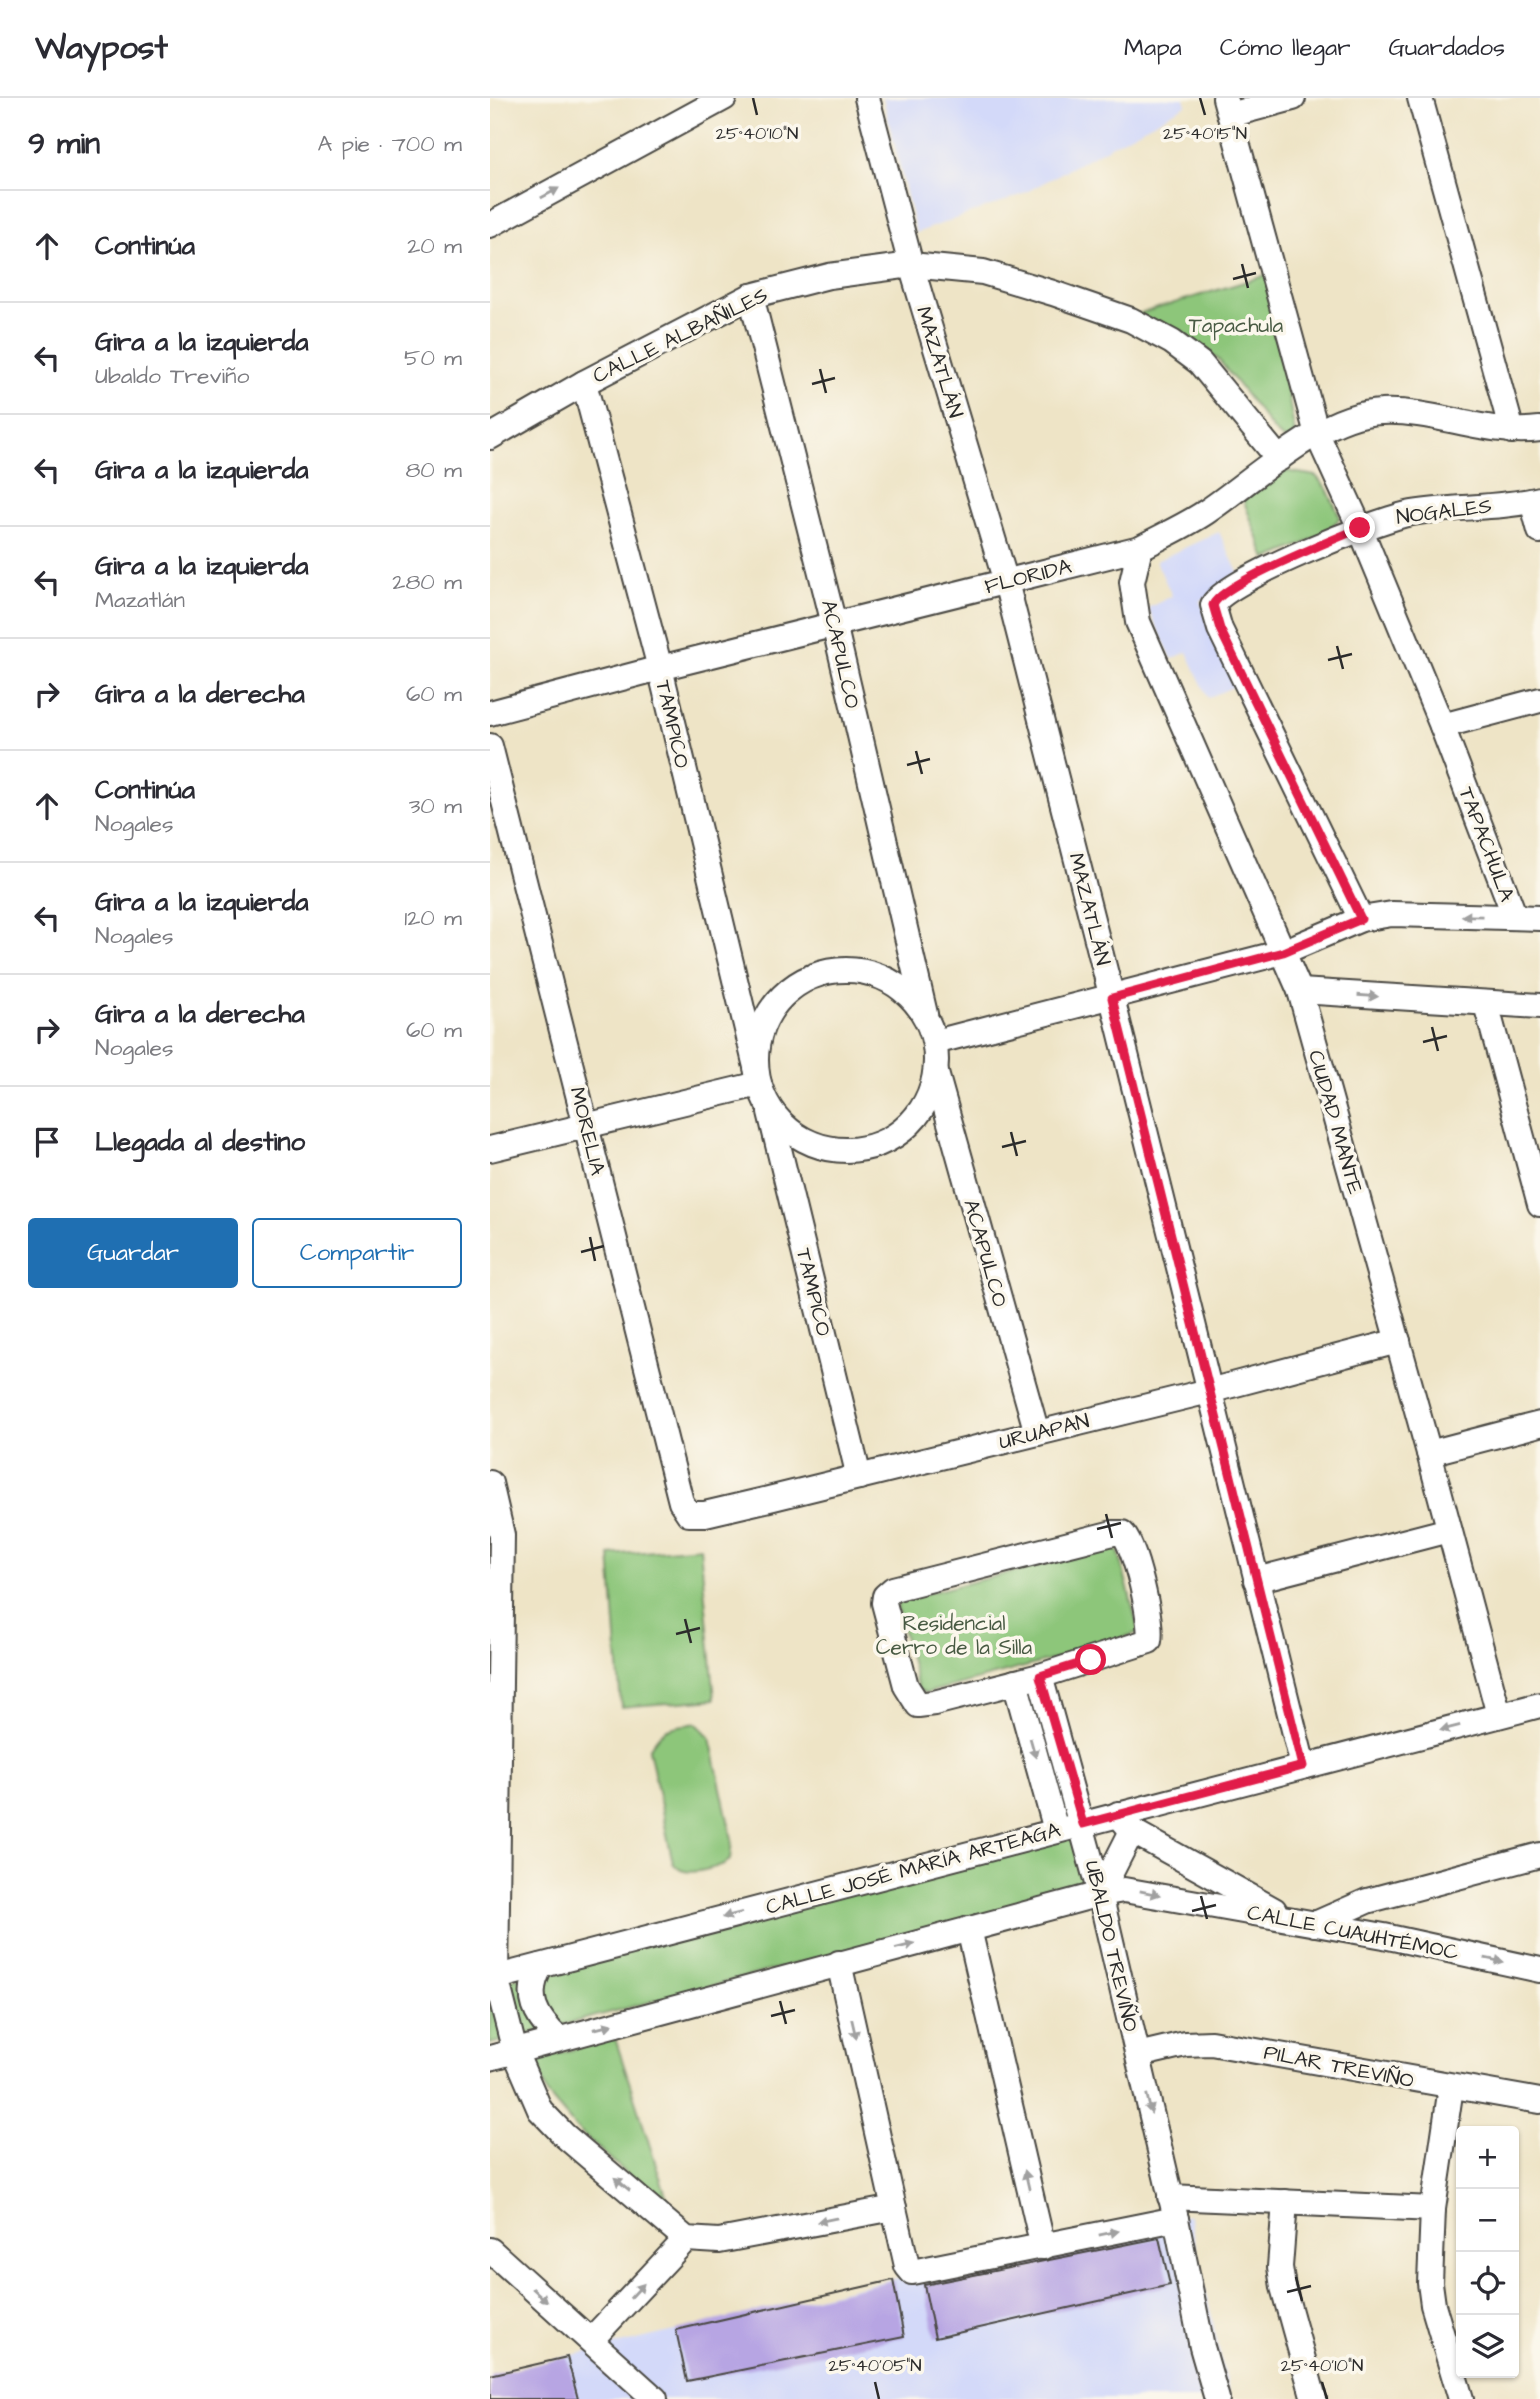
<!DOCTYPE html>
<html lang="es">
<meta charset="utf-8">
<style>
:root{--surface:#fff;--page:#f7f7f7;--text:#2b2b33;--muted:#7c7c81;--line:#e1e1e2;--accent:#1f6fb2}
body{margin:0;font-family:"Architects Daughter",sans-serif;background:var(--page);color:var(--text)}
.controls{position:absolute;right:21px;bottom:21px;display:grid;overflow:hidden;border-radius:7px;box-shadow:0 2px 5px #0004}
.controls button{width:63px;height:63px;display:grid;place-items:center;padding:0;border:0;border-bottom:2px solid var(--line);background:var(--surface);color:var(--text);font:35px sans-serif}
.stop{position:absolute;width:21px;height:21px;margin:-16px;border:5px solid #e11d48;border-radius:50%;background:#fff}
.stop.end{background:#e11d48;border-color:#fff;box-shadow:0 2px 7px #0008}
.list{margin:0;padding:0;list-style:none}
h2{display:flex;justify-content:space-between;align-items:center;height:91px;margin:0;padding:0 28px;font-size:30px}
h2 small{font-size:23px;font-weight:400;color:var(--muted)}
.list li{display:grid;grid-template-columns:46px 1fr auto;gap:21px;align-items:center;box-sizing:border-box;height:112px;padding:0 28px;border-top:2px solid var(--line)}
.list b{display:block;font-size:26px;white-space:nowrap}
.list p{margin:0;font-size:23px;white-space:nowrap;color:var(--muted)}
.list em{font-size:23px;font-style:normal;color:var(--muted)}
.actions{display:flex;gap:14px;padding:21px 28px}
.actions a{flex:1;padding:16px 0;border:2px solid var(--accent);border-radius:7px;text-align:center;font-size:24px;color:var(--accent)}
.actions .main{background:var(--accent);color:#fff}
.icon{flex:none;width:38px;height:38px;fill:none;stroke:currentColor;stroke-width:2;stroke-linecap:round;stroke-linejoin:round}
.map{position:relative;flex:none;width:1050px;height:2301px;overflow:hidden}
header{display:flex;align-items:center;gap:42px;box-sizing:border-box;height:98px;padding:0 35px;background:var(--surface);border-bottom:2px solid var(--line)}
header strong{font-size:33px}
nav{display:flex;gap:38px;margin-inline-start:auto;font-size:24px}
main{display:flex}
aside{flex:1;background:var(--surface)}
.map>svg:first-child{display:block}
.built{fill:#d3d9f9}
.green{fill:#8dc67a;stroke:#5c7852;stroke-width:2}
.building{fill:#b7a5e3}
.lines{fill:none;stroke-linecap:round;stroke-linejoin:round}
.minor-casing{stroke:#484742;stroke-width:28}
.minor{stroke:#fff;stroke-width:24}
.oneway{fill:#a0a0a0}
.route{stroke:#e11d48;stroke-width:9}
.ticks{fill:none;stroke:#2b2b2b;stroke-width:2.5}
.labels{text-anchor:middle;stroke-width:7;stroke-linejoin:round;paint-order:stroke}
.park-label{font-size:21px;fill:#485a43;stroke:#fbf7ec}
.street-label{font-size:21px;fill:#2b2b2b;stroke:#fbf7ec}
.ticks-label{font-size:18px;text-anchor:middle;fill:#2b2b2b;stroke:#fbf7ec;stroke-width:7;stroke-linejoin:round;paint-order:stroke}
</style>
<header>
<strong>Waypost</strong>
<nav><a>Mapa</a><a>Cómo llegar</a><a>Guardados</a></nav>
</header>
<main>
<aside>
<h2>9 min<small>A pie · 700 m</small></h2>
<ul class="list">
<li><svg class="icon" aria-label="ahead" viewBox="0 0 24 24"><path d="M12 20V5M6 11l6-6 6 6"/></svg><div><b>Continúa</b></div><em>20 m</em></li>
<li><svg class="icon" aria-label="left" viewBox="0 0 24 24"><path d="M17 20v-9H6M10 6l-5 5 5 5"/></svg><div><b>Gira a la izquierda</b><p>Ubaldo Treviño</p></div><em>50 m</em></li>
<li><svg class="icon" aria-label="left" viewBox="0 0 24 24"><path d="M17 20v-9H6M10 6l-5 5 5 5"/></svg><div><b>Gira a la izquierda</b></div><em>80 m</em></li>
<li><svg class="icon" aria-label="left" viewBox="0 0 24 24"><path d="M17 20v-9H6M10 6l-5 5 5 5"/></svg><div><b>Gira a la izquierda</b><p>Mazatlán</p></div><em>280 m</em></li>
<li><svg class="icon" aria-label="right" viewBox="0 0 24 24"><path d="M7 20v-9h11M14 6l5 5-5 5"/></svg><div><b>Gira a la derecha</b></div><em>60 m</em></li>
<li><svg class="icon" aria-label="ahead" viewBox="0 0 24 24"><path d="M12 20V5M6 11l6-6 6 6"/></svg><div><b>Continúa</b><p>Nogales</p></div><em>30 m</em></li>
<li><svg class="icon" aria-label="left" viewBox="0 0 24 24"><path d="M17 20v-9H6M10 6l-5 5 5 5"/></svg><div><b>Gira a la izquierda</b><p>Nogales</p></div><em>120 m</em></li>
<li><svg class="icon" aria-label="right" viewBox="0 0 24 24"><path d="M7 20v-9h11M14 6l5 5-5 5"/></svg><div><b>Gira a la derecha</b><p>Nogales</p></div><em>60 m</em></li>
<li><svg class="icon" aria-label="arrive" viewBox="0 0 24 24"><path d="M6 21V4h12l-3 4 3 4H6"/></svg><div><b>Llegada al destino</b></div></li>
</ul>
<div class="actions"><a class="main">Guardar</a><a>Compartir</a></div>
</aside>
<div class="map">
<svg width="1050" height="2301" viewBox="0 0 1050 2301">
<rect width="100%" height="100%" fill="#fbf7ec"/>
<filter id="ink" filterUnits="userSpaceOnUse"><feTurbulence type="fractalNoise" baseFrequency=".0143" numOctaves="2"/><feDisplacementMap in="SourceGraphic" scale="14" xChannelSelector="R" yChannelSelector="G"/><feConvolveMatrix kernelMatrix="1 2 1 2 8 2 1 2 1" color-interpolation-filters="sRGB"/></filter>
<filter id="wash" filterUnits="userSpaceOnUse"><feTurbulence type="fractalNoise" baseFrequency=".00686" numOctaves="4" result="noise"/><feDisplacementMap in="SourceGraphic" scale="28" xChannelSelector="R" yChannelSelector="G"/><feGaussianBlur stdDeviation="1.57" result="paint"/><feColorMatrix in="noise" values="0 0 0 0 0 0 0 0 0 0 0 0 0 0 0 0 0 1.4 0 .05"/><feComposite in="paint" operator="in"/></filter>
<g filter="url(#wash)">
<rect width="100%" height="100%" fill="#eee4c6"/>
<g class="built">
<polygon points="393,0 694,0 696,7 531,97 426,135"/>
<polygon points="729,434 752,483 710,503 749,586 718,600 697,554 682,561 658,510 682,498 666,463"/>
<polygon points="699,2117 740,2301 0,2301 0,2277 423,2176"/>
</g>
<g class="green">
<polygon points="777,177 805,336 806,350 786,335 728,261 648,216"/>
<path d="M796,373L826,378L837,391L850,419C837,440 798,452 776,461L753,401Z"/>
<polygon points="210,1449 225,1601 131,1609 120,1457"/>
<polygon points="620,1450 626,1451 629,1455 649,1534 599,1552 436,1595 428,1591 407,1510 409,1502"/>
<path d="M206,1625L220,1639L242,1741L240,1762C232,1769 202,1777 191,1772C188,1771 185,1767 183,1765L159,1651C175,1626 179,1630 206,1625Z"/>
<polygon points="584,1734 597,1789 0,1946 0,1887"/>
<polygon points="125,1940 182,2116 88,2032 58,1997 44,1962"/>
</g>
<g id="blocks">
<g class="building">
<polygon points="669,2140 680,2187 445,2240 434,2187"/>
<polygon points="403,2182 414,2239 197,2283 186,2232"/>
<polygon points="77,2259 88,2301 0,2301 0,2277"/>
</g>
</g>
</g>
<g filter="url(#ink)">
<use href="#blocks" fill-opacity="0" stroke="#484742" stroke-width="2"/>
<g class="lines">
<defs>
<g id="minor">
<polyline points="377,0 421,167 516,484 622,900 813,1668"/>
<polyline points="735,0 827,336 870,430 952,628 1025,819"/>
<polyline points="930,0 1022,333"/>
<polyline points="740,17 803,0"/>
<polyline points="0,127 234,0"/>
<polyline points="261,198 344,526 435,916"/>
<polyline points="94,285 170,570 266,969"/>
<polyline points="0,339 94,285 261,198 339,178 421,167 493,174 563,195 641,222 682,244 710,265 789,361"/>
<polyline points="1042,403 1050,433"/>
<polyline points="650,450 642,484 648,524 810,893 939,1355 1009,1617"/>
<path d="M0,615L170,570L650,450C672,438 695,428 716,414C764,382 831,316 891,314C945,311 996,338 1050,331"/>
<polyline points="952,628 1050,602"/>
<polyline points="0,648 191,1404 199,1416 215,1416 279,1401 719,1293 908,1243"/>
<path d="M871,821L730,531L723,507C736,481 889,421 922,415C964,408 1009,411 1050,401"/>
<circle cx="356" cy="962" r="90"/>
<polyline points="810,893 1050,908"/>
<polyline points="996,906 1050,1106"/>
<polyline points="445,944 793,854 871,821 902,816 1050,820"/>
<polyline points="446,975 547,1335"/>
<polyline points="280,1014 369,1379"/>
<polyline points="0,1051 269,986"/>
<polyline points="939,1355 1050,1326"/>
<polyline points="0,1385 12,1437 6,1879 25,1954 50,2012 75,2038 196,2141 229,2143 404,2110"/>
<path d="M623,1435H632C645,1446 663,1525 659,1543L550,1578L444,1605L428,1607L416,1588L394,1505L395,1498L403,1491Z"/>
<polyline points="766,1482 959,1432"/>
<polyline points="550,1578 610,1796 686,2121 712,2249 727,2301"/>
<polyline points="525,1584 566,1732"/>
<polyline points="628,1716 642,1733 784,1812"/>
<polyline points="610,1796 642,1733"/>
<polyline points="825,1826 877,1803 1050,1757"/>
<polyline points="479,1831 553,2149"/>
<polyline points="349,1865 417,2168 422,2174 686,2121"/>
<path d="M51,1868C33,1898 46,1920 69,1941"/>
<polyline points="0,1881 1050,1607"/>
<polyline points="648,1957 695,1946 721,1945 1050,2003"/>
<polyline points="0,1960 610,1796 634,1792 894,1838 1050,1872"/>
<polyline points="961,1989 943,2111 940,2185 943,2207 971,2301"/>
<polyline points="680,2099 943,2111"/>
<polyline points="795,2104 790,2169 793,2189 824,2301"/>
<polyline points="0,2152 165,2301"/>
<polyline points="101,2242 196,2141"/>
</g>
</defs>
<use href="#minor" class="minor-casing"/>
<use href="#minor" class="minor"/>
</g>
<defs><path id="oneway-solid" d="M-6-.8H1V-3.2L6.5 0L1 3.2V.8H-6Z" transform="scale(1.75)"/></defs>
<g class="oneway">
<use href="#oneway-solid" transform="translate(60 95) rotate(-29)"/>
<use href="#oneway-solid" transform="translate(982 818) rotate(-179)"/>
<use href="#oneway-solid" transform="translate(878 898) rotate(4)"/>
<use href="#oneway-solid" transform="translate(960 1630) rotate(166)"/>
<use href="#oneway-solid" transform="translate(543 1650) rotate(74)"/>
<use href="#oneway-solid" transform="translate(660 1795) rotate(11)"/>
<use href="#oneway-solid" transform="translate(242 1817) rotate(165)"/>
<use href="#oneway-solid" transform="translate(415 1848) rotate(-15)"/>
<use href="#oneway-solid" transform="translate(1004 1862) rotate(12)"/>
<use href="#oneway-solid" transform="translate(113 1929) rotate(-15)"/>
<use href="#oneway-solid" transform="translate(364 1931) rotate(77)"/>
<use href="#oneway-solid" transform="translate(659 2006) rotate(77)"/>
<use href="#oneway-solid" transform="translate(537 2082) rotate(-103)"/>
<use href="#oneway-solid" transform="translate(132 2086) rotate(-140)"/>
<use href="#oneway-solid" transform="translate(337 2122) rotate(169)"/>
<use href="#oneway-solid" transform="translate(619 2135) rotate(-12)"/>
<use href="#oneway-solid" transform="translate(147 2193) rotate(-47)"/>
<use href="#oneway-solid" transform="translate(50 2197) rotate(42)"/>
</g>
</g>
<g class="lines" filter="url(#ink)">
<path class="route" d="M601,1562L550,1578L593,1726L813,1668L622,900L793,854L871,821L730,531L723,507C734,484 842,443 870,430"/>
</g>
<path class="ticks" d="M263,0L267,17M710,0L715,17M752,166L758,190M743,181L766,175M330,271L336,295M322,286L345,280M847,548L853,571M838,562L862,556M426,653L432,676M417,667L440,661M942,929L948,953M933,944L957,938M521,1034L527,1058M512,1049L536,1043M100,1139L105,1163M91,1154L114,1148M616,1416L622,1440M607,1431L631,1425M195,1521L201,1545M186,1536L210,1530M711,1798L717,1821M702,1813L726,1807M290,1903L296,1926M281,1918L305,1912M806,2179L812,2203M797,2194L821,2188M385,2284L389,2301M832,2284L837,2301"/>
<g class="labels">
<g class="park-label">
<text x="746" y="234">Tapachula</text>
<text x="464" y="1532">Residencial<tspan x="464" dy="24">Cerro de la Silla</tspan></text>
</g>
<g class="street-label">
<text transform="translate(190 237) rotate(-26)" y="7">CALLE ALBAÑILES</text>
<text transform="translate(450 264) rotate(73)" y="7">MAZATLÁN</text>
<text transform="translate(954 413) rotate(-7)" y="7">NOGALES</text>
<text transform="translate(538 478) rotate(-14)" y="7">FLORIDA</text>
<text transform="translate(351 556) rotate(77)" y="7">ACAPULCO</text>
<text transform="translate(183 626) rotate(77)" y="7">TAMPICO</text>
<text transform="translate(997 746) rotate(69)" y="7">TAPACHULA</text>
<text transform="translate(600 811) rotate(76)" y="7">MAZATLÁN</text>
<text transform="translate(846 1024) rotate(74)" y="7">CIUDAD MANTE</text>
<text transform="translate(98 1033) rotate(76)" y="7">MORELIA</text>
<text transform="translate(496 1155) rotate(74)" y="7">ACAPULCO</text>
<text transform="translate(324 1194) rotate(76)" y="7">TAMPICO</text>
<text transform="translate(554 1333) rotate(-14)" y="7">URUAPAN</text>
<text transform="translate(423 1770) rotate(-15)" y="7">CALLE JOSÉ MARÍA ARTEAGA</text>
<text transform="translate(863 1834) rotate(11)" y="7">CALLE CUAUHTÉMOC</text>
<text transform="translate(622 1848) rotate(77)" y="7">UBALDO TREVIÑO</text>
<text transform="translate(849 1968) rotate(11)" y="7">PILAR TREVIÑO</text>
</g>
</g>
<g class="ticks-label">
<text x="267" y="41">25°40'10"N</text>
<text x="715" y="41">25°40'15"N</text>
<text x="385" y="2273">25°40'05"N</text>
<text x="832" y="2273">25°40'10"N</text>
</g>
</svg>
<div class="controls">
<button>+</button>
<button>−</button>
<button><svg class="icon" aria-label="locate" viewBox="0 0 24 24"><circle cx="12" cy="12" r="6"/><path d="M12 2v4M12 18v4M2 12h4M18 12h4"/></svg></button>
<button><svg class="icon" aria-label="layers" viewBox="0 0 24 24"><path d="M12 4l9 5-9 5-9-5zM3 14l9 5 9-5"/></svg></button>
</div>
<div class="stop" style="left:601px;top:1562px"></div>
<div class="stop end" style="left:870px;top:430px"></div>
</div>
</main>
